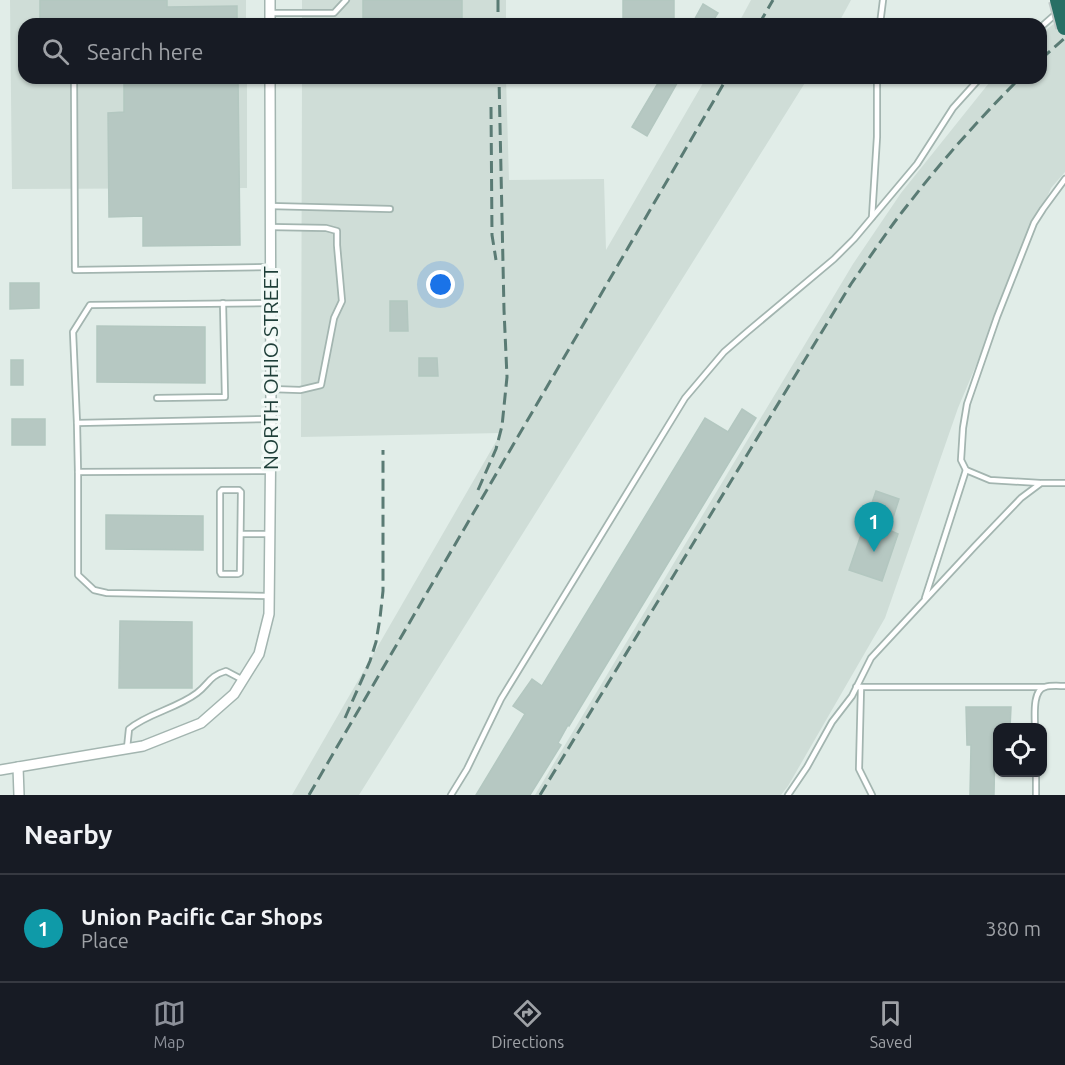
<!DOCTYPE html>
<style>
:root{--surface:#171b24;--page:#20242c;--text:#f1f3f6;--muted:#9ea1a6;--line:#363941;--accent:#8c9099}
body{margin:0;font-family:Ubuntu,sans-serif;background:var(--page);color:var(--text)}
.controls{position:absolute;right:18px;bottom:18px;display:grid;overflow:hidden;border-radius:12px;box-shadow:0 2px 4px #0004}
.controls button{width:54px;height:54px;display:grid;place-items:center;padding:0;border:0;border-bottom:2px solid var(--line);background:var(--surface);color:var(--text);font:30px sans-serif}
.you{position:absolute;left:441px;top:285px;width:21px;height:21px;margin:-15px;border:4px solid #fff;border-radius:50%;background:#1a73e8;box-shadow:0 0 0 9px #1a73e833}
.badge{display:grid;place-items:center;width:39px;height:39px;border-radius:50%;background:var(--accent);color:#fff;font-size:20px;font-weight:700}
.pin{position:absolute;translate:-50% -50px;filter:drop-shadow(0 2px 3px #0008)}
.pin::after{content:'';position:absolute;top:32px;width:21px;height:18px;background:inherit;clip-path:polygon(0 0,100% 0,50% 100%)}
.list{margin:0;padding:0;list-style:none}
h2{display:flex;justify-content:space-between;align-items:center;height:78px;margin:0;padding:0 24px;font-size:26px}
h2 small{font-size:20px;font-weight:400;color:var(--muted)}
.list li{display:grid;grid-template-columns:39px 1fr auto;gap:18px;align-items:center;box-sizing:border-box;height:108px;padding:0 24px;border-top:2px solid var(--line)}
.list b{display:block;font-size:22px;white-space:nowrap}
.list p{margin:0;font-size:20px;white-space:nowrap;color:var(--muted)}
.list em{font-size:20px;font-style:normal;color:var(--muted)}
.icon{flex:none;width:33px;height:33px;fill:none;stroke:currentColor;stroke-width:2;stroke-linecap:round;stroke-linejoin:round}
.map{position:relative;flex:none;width:1065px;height:795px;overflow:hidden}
.search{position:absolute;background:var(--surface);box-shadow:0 2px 4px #0004;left:18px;right:18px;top:18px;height:66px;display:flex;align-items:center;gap:15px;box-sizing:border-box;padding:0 21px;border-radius:18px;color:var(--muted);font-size:22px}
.sheet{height:186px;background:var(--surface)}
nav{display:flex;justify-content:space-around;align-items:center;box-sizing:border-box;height:84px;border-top:2px solid var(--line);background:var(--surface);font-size:16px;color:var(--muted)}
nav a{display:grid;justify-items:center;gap:3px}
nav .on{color:var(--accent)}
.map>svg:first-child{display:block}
.built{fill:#cfddd7}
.building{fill:#b6c8c2;stroke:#b3c7c0;stroke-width:1.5}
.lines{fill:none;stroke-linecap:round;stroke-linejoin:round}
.service-casing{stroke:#a3b5b0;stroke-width:8}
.minor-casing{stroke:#a3b5b0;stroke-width:12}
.service{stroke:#fff;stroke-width:4.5}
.minor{stroke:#fff;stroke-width:9}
.rail{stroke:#5a7b74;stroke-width:3;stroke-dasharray:12 6;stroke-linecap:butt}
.motorway-bridge-casing{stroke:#c0c9c8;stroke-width:20;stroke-linecap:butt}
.motorway-bridge{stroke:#286f65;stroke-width:16}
.labels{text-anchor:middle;stroke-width:6;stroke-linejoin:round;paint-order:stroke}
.street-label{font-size:21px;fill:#1f3f39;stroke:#f2f9f6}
</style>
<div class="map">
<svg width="1065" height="795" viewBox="0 0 1065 795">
<rect width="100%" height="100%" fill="#e1ede8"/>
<g class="built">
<polygon points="10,0 246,0 246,24 24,24 24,78 247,78 247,188 12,189"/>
<rect x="302" y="0" width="204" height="24"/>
<polygon points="751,0 851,0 838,24 738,24"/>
<polygon points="1065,15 1065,172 1051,188 958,408 885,618 788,786 781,795 535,795 853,264 901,193 993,78 1041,78 1041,34"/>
<polygon points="302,78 506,78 509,180 604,179 606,250 706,78 808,78 359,795 292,795 501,433 301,437"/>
</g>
<g class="building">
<polygon points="40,0 167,0 167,7 237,6 237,24 102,24 102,19 40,20"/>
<polygon points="363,0 462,0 462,20 378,21 378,18 363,18"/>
<rect x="623" y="0" width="51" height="19"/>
<polygon points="703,4 718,13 711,24 692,24"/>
<polygon points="124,78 238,78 240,245 143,246 143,216 109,217 108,113 124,112"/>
<polygon points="661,78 680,78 647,136 632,127"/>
<polygon points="10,283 39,283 39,308 10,309"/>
<polygon points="390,301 407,301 408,331 390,331"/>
<polygon points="97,326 205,327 205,383 97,382"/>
<polygon points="419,358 437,358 438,376 419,376"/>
<rect x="11" y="360" width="12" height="25"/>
<polygon points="742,409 756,418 569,726 568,725 558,743 561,745 530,795 476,795 525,714 513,706 532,679 542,686 705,418 728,432"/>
<rect x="12" y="419" width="33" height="26"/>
<polygon points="876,491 899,499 889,530 898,534 882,581 849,570"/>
<polygon points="106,515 203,516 203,550 106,549"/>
<polygon points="120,621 192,622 192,688 119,688"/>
<polygon points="966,707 1011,707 1010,728 998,728 998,744 995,744 994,795 970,795 971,745 967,745"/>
</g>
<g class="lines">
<defs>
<g id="service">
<polyline points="270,13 334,13 346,0"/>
<polyline points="880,24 883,0"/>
<polyline points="1041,27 1058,12"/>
<polyline points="74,78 75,270 270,267"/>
<polyline points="270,206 390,209"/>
<polyline points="872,217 877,137 877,78"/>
<polyline points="270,227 326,228 337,231 337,245 342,301 334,318 321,385 300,390 271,389"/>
<polyline points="270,303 90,305 73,332 77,423 271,419"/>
<polyline points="157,398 225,397 223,303"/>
<polyline points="77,423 78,472"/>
<polyline points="1040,483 990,480 966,470 961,460 963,428 967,404 997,317 1034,223 1043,209 1065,179"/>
<polygon points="222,490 239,490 241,492 240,573 238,574 221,574 220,572 220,492"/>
<polyline points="241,534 270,534"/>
<polyline points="268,596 107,593 94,590 78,575 78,472 271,471"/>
<polyline points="925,598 966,470"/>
<polyline points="856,687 1044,687"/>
<polyline points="861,687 859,769 872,795"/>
<path d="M1035,728C1035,717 1032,690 1045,687C1051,685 1059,686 1065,686"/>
<path d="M127,748L129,729C148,713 176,709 197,693C209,684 209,676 226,671L243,680"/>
<polyline points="1036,772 1036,795"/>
<polyline points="451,795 467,769 501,699 685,398 724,352 747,332 834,259 854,239 917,164 953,108 980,78"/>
<polyline points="788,795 807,767 832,722 852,696 871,658 975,546 1021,498 1041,483 1065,483"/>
</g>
<g id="minor">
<polyline points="270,0 270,24"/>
<polyline points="18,767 19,795"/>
<polyline points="0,770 143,746 201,723 234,694 259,654 269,614 271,419 270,78"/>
</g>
</defs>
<use href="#service" class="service-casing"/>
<use href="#minor" class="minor-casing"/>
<use href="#service" class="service"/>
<use href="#minor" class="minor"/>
<g class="rail">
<polyline points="498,0 498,24"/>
<polyline points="759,24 773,0"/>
<polyline points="1041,59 1065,38"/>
<polyline points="491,107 492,235 496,260"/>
<polyline points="478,490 496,449 502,426 507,377 504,310 499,78"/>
<polyline points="345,718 370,661 376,642 380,618 383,591 383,450"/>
<polyline points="309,795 727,78"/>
<path d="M540,795L851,284C870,257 889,228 910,202C944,158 981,117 1020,78"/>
</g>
<defs>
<polyline id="motorway-bridge" points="1058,0 1065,27"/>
</defs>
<use href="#motorway-bridge" class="motorway-bridge-casing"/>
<use href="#motorway-bridge" class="motorway-bridge"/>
</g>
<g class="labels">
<g class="street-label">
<text transform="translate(271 368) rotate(-90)" y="7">NORTH OHIO STREET</text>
</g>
</g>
</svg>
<div class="controls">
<button><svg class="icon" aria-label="locate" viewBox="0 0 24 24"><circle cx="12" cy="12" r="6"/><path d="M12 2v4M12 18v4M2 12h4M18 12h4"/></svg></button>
</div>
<div class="you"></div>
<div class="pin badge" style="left:874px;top:552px;background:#0f9aa8">1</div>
<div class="search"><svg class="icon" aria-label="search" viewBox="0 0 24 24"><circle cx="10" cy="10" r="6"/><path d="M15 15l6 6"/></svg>Search here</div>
</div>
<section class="sheet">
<h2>Nearby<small></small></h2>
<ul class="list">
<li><span class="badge" style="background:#0f9aa8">1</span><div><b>Union Pacific Car Shops</b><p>Place</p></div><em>380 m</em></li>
</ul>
</section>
<nav>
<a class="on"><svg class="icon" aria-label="map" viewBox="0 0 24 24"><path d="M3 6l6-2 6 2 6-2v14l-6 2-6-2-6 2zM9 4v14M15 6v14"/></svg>Map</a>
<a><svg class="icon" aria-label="directions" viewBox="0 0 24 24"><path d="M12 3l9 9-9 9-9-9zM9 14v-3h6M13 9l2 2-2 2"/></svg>Directions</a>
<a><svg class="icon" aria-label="saved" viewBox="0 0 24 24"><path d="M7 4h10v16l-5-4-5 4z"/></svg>Saved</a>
</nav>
